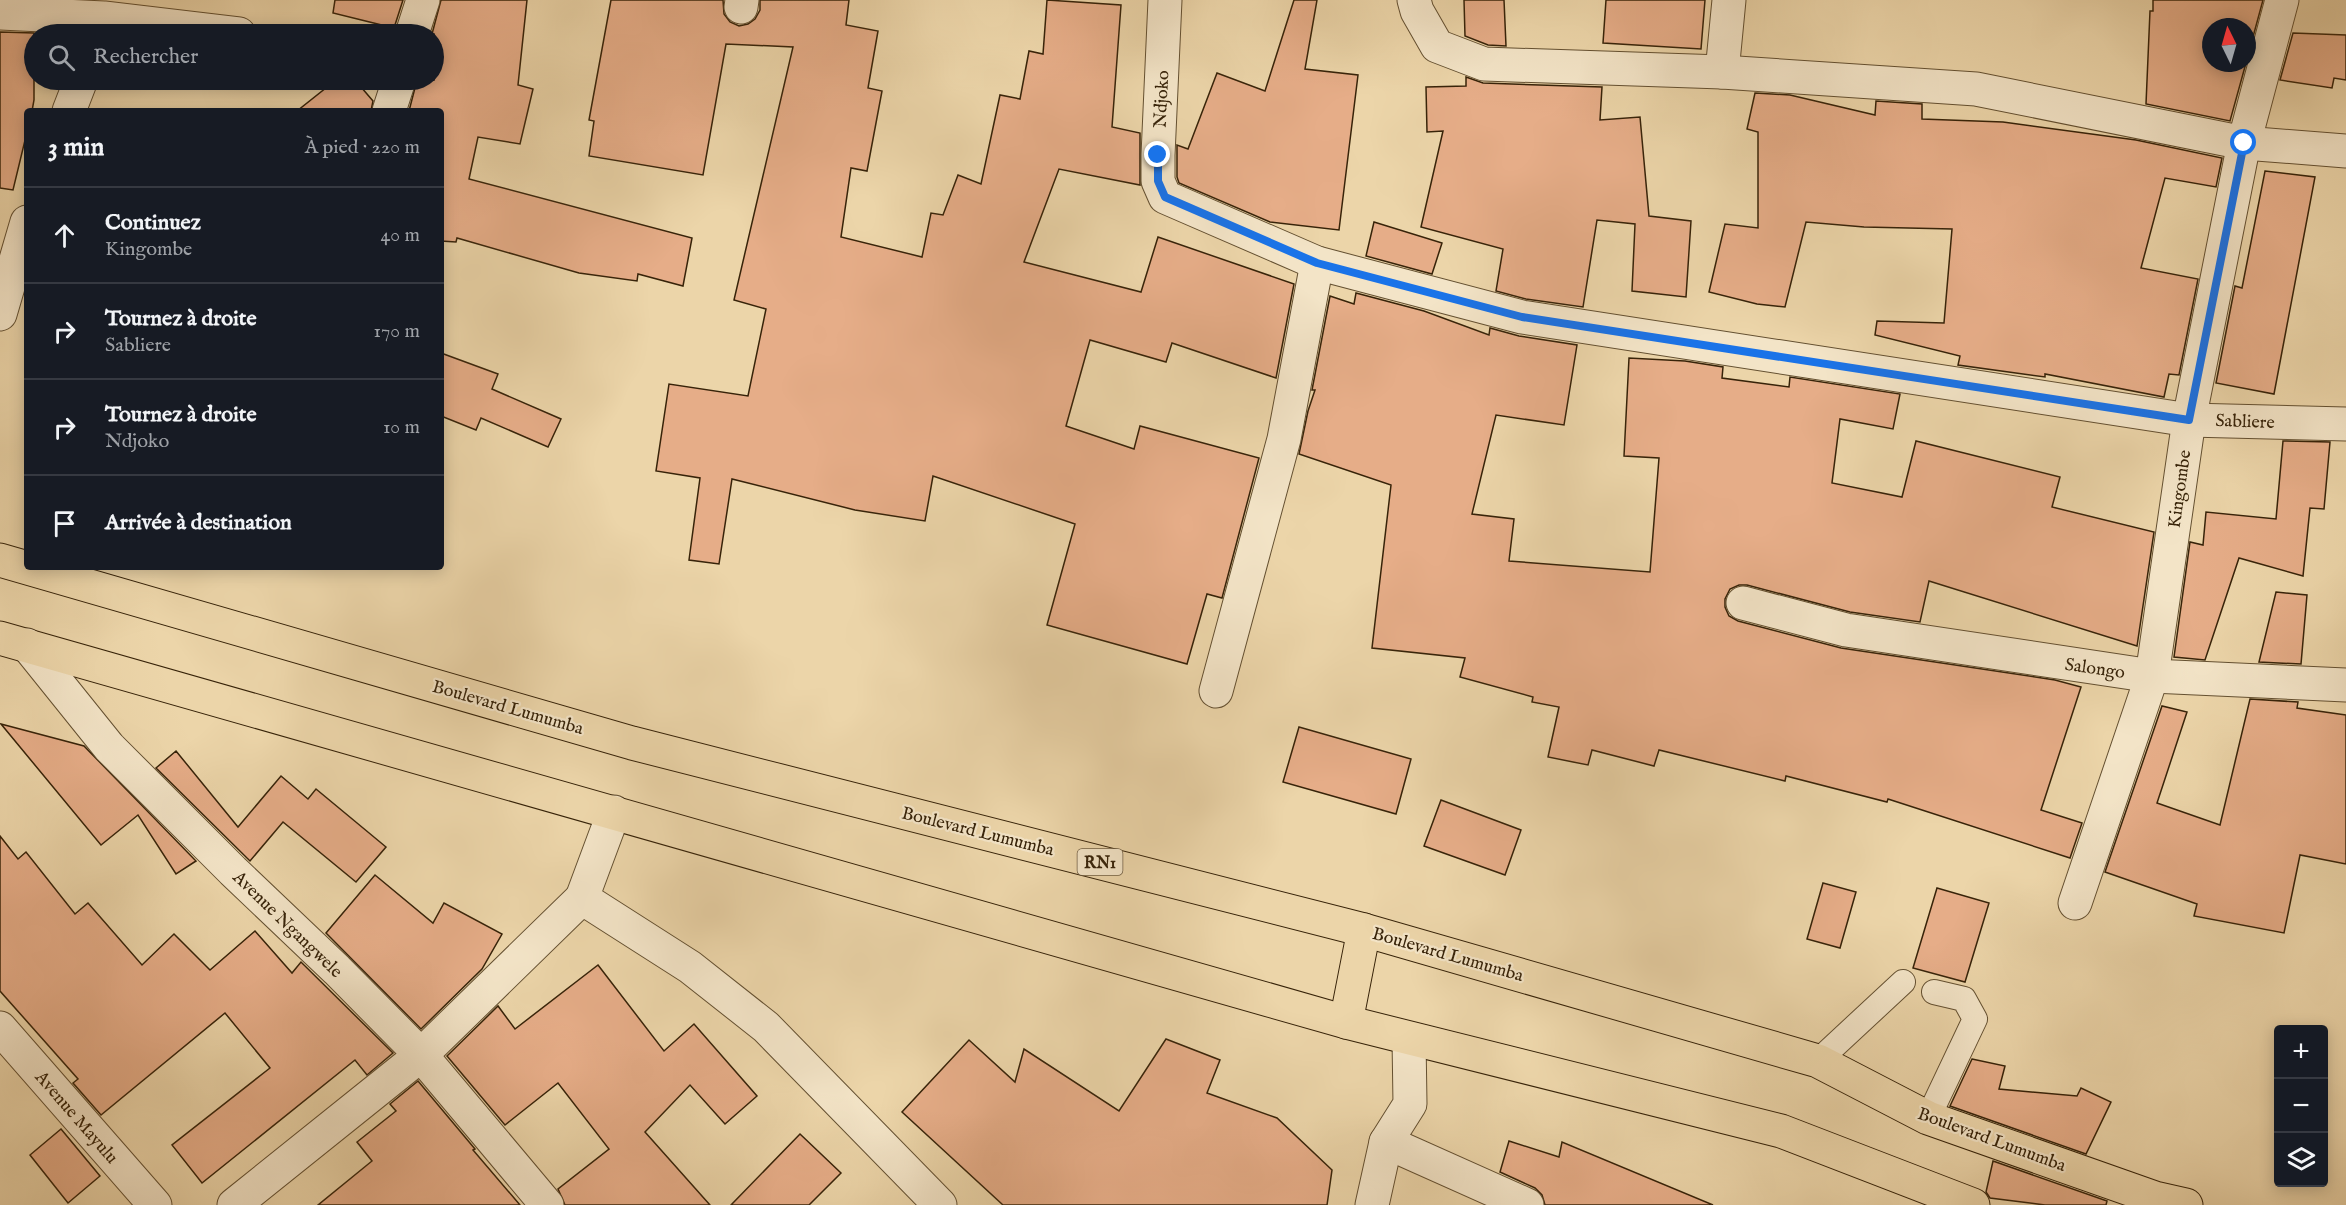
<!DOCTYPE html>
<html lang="fr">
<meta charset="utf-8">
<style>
:root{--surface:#171b24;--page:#20242c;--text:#f1f3f6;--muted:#9ea1a6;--line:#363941}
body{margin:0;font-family:"IM FELL English",serif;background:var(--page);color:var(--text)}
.controls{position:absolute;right:18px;bottom:18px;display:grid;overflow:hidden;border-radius:6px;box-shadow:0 3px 15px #0003}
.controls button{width:54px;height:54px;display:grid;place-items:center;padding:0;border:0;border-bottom:2px solid var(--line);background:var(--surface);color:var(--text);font:30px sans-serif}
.compass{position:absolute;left:2202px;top:18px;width:54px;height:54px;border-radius:50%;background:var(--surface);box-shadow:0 3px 15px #0003;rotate:355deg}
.stop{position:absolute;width:18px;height:18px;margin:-14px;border:4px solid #1a73e8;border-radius:50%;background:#fff}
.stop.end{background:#1a73e8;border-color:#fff;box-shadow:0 2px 6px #0008}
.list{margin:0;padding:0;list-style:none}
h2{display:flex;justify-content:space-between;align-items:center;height:78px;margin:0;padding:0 24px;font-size:26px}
h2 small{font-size:20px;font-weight:400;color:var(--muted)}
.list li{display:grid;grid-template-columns:39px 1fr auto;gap:18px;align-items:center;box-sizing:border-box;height:96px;padding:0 24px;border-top:2px solid var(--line)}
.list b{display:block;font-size:22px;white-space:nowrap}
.list p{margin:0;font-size:20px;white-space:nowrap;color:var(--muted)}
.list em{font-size:20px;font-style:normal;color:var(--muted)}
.icon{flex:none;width:33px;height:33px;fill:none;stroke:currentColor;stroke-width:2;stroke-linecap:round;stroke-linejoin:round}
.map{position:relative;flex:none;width:2346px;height:1205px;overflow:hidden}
.search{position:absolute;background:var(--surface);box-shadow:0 3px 15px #0003;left:24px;top:24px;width:420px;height:66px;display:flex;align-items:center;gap:15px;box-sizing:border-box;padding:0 21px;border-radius:33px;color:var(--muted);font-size:22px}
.panel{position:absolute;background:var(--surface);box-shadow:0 3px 15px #0003;left:24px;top:108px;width:420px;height:462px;border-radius:6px}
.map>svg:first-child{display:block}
.building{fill:#e6ad88;stroke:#372309;stroke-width:1.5}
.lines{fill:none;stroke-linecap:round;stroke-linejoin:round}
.lane-casing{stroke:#645031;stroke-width:26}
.street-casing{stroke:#645031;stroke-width:35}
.highway-casing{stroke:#372309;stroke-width:35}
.lane{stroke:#f3e4c7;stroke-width:24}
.street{stroke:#f3e4c7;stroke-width:33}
.highway{stroke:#ecd5a9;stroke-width:33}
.route{stroke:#1a73e8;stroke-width:8}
.labels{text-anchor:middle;stroke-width:4.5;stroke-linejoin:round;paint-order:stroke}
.shield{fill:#f3e4c7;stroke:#6f5d42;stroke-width:1.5}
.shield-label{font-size:16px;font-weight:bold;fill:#372309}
.street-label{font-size:18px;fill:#372309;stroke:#f3e4c7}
</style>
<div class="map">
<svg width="2346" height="1205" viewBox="0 0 2346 1205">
<rect width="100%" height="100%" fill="#ecd5a9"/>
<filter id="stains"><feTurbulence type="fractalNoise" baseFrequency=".00333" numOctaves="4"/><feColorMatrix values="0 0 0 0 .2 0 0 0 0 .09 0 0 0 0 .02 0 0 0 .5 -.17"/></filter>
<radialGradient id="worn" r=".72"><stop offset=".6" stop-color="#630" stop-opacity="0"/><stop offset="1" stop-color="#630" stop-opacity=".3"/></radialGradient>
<g class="building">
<polygon points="335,0 403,0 394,28 333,13"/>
<polygon points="441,0 527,0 518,85 533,89 520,144 478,137 469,179 692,238 683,286 638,274 637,281 579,273 457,238 456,242 441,241 441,111 409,111 417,80 434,80 434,34 432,34"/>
<polygon points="611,0 723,0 724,14 730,22 739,26 748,24 755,19 760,10 760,0 849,0 846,25 878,31 868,88 882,91 867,171 851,168 841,237 922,257 931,213 943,215 958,175 981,184 1000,95 1020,99 1029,51 1043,54 1047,0 1121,5 1112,127 1140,133 1140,185 1059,169 1024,262 1141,292 1158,237 1294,284 1276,378 1172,343 1166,362 1090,340 1066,426 1134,449 1140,426 1259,458 1222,598 1207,594 1187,664 1047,625 1075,524 933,476 925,521 855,510 732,479 719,564 689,560 700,478 656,471 669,384 748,396 766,309 734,300 793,47 726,44 703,175 589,156 594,121 589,120"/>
<polygon points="1294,0 1317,0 1305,69 1358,75 1339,230 1270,222 1179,183 1177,177 1177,145 1188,149 1217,73 1265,91"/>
<polygon points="1464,0 1504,0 1506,46 1488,45 1465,36"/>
<polygon points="1606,0 1705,0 1701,49 1603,43"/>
<polygon points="2153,0 2263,0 2247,59 2247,27 2211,27 2211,63 2246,63 2230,121 2146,104 2150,11 2153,11"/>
<polygon points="0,32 34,33 34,100 32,111 27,111 27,132 13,190 0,188"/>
<polygon points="2293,33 2346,35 2346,80 2334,78 2332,88 2280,80"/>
<polygon points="1466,77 1483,83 1602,87 1600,120 1640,117 1649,216 1691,221 1686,297 1632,291 1635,224 1597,220 1583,307 1526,299 1496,291 1503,249 1421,227 1443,131 1427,132 1426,87 1466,86"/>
<polygon points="336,80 355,80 373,101 371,111 297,111"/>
<polygon points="1755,93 1790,95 1875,115 1876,101 1922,104 1922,119 2003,122 2136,140 2222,158 2216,187 2165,178 2141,268 2198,279 2179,375 2169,374 2164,397 2045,374 2045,377 1958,365 1960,356 1875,335 1877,321 1944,323 1952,229 1864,227 1806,222 1785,307 1757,304 1709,292 1725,224 1758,228 1758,132 1747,129"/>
<polygon points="2265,171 2315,177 2274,394 2216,383 2235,286 2242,288"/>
<polygon points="1374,222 1442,243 1432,274 1366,256"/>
<polygon points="1356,293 1424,311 1489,335 1490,328 1519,336 1577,345 1564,425 1496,415 1472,514 1514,519 1509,561 1650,572 1659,458 1624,456 1629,358 1685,361 1723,367 1722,378 1789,387 1790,377 1900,394 1893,429 1840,419 1832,483 1902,497 1916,441 2060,477 2052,507 2154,532 2137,646 1929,581 1920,622 1850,612 1747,585 1739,585 1730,589 1725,599 1725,607 1729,616 1738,621 1841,648 2055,680 2081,687 2041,810 2082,823 2070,858 1888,799 1887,802 1786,776 1785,781 1659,750 1654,766 1592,750 1588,765 1548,757 1559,707 1532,702 1533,697 1460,677 1465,658 1372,648 1391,485 1299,454 1308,411 1315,390 1312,390 1330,296 1354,304"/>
<polygon points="441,353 498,374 492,389 561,419 548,447 481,418 476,430 441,416"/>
<polygon points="2283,441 2330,442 2324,509 2310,508 2303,576 2239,558 2205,660 2174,657 2190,542 2203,545 2206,512 2276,519"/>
<polygon points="2276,592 2307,595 2301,664 2259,662"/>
<polygon points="2250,699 2298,702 2297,708 2346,715 2346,864 2300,855 2284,933 2194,916 2197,904 2105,872 2162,706 2187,712 2157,803 2220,825"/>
<polygon points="1,724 84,746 196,861 176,874 138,815 101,845"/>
<polygon points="1299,727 1411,759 1396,814 1283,782"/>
<polygon points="176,751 238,827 281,776 308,799 316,789 386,847 356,882 283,822 250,861 156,768"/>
<polygon points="1441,800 1521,830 1505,875 1424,846"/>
<polygon points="0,836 18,859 26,852 75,914 88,903 142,965 174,934 210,970 255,931 292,973 301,962 393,1053 367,1075 355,1060 202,1183 172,1145 270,1068 225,1013 101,1115 73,1083 78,1079 0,991"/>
<polygon points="375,875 433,923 444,903 502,934 482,969 421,1029 326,933"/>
<polygon points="1823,883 1856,892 1840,948 1807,939"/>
<polygon points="1937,888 1989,903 1965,982 1913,968"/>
<polygon points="598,965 664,1051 694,1024 757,1096 725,1124 690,1085 645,1132 710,1205 565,1205 558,1189 609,1149 558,1083 505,1125 447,1056 498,1006 515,1029"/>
<polygon points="1166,1039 1220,1060 1207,1093 1277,1118 1332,1170 1327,1205 1003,1205 902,1112 969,1040 1015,1082 1024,1049 1119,1111"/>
<polygon points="1972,1059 2005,1066 1999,1089 2077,1096 2081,1088 2111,1102 2086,1154 1950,1106"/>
<polygon points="418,1081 475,1149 473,1150 520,1205 318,1205 372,1161 357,1142 396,1111 390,1104"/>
<polygon points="61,1129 100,1176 68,1203 30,1155"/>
<polygon points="800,1134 841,1173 809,1205 731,1205"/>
<polygon points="1509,1141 1559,1157 1562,1142 1713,1205 1545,1205 1542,1195 1535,1188 1500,1172"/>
<polygon points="1993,1161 2107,1201 2106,1205 2045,1205 1990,1198 1986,1192"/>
</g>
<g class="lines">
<defs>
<g id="lane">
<polyline points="1818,1061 1903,982"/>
<polyline points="1928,1118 1975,1019 1964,999 1934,992"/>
</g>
<g id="street">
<polyline points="1165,0 1158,155 1158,181 1165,197 1317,263 1522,317 2189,420 2346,424"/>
<polyline points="1414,0 1417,11 1437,46 1484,64 1722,72 1976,89 2244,143 2346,151"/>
<polyline points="741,7 742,0"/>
<polyline points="0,13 104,18 239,34"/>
<polyline points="412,34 423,0"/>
<polyline points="1722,72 1729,0"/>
<polyline points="69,111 81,80"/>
<polyline points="389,111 399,80"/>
<polyline points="0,314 27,222"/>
<polyline points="1743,603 1846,630 2152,676 2346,685"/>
<polyline points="27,645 109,747 233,871 337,970 421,1055 547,1205"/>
<polyline points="1216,691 1284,439 1317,263"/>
<polyline points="614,812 582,898 690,967 766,1027 940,1205"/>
<polyline points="2075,903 2152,676 2189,420 2244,143 2282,0"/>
<polyline points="0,1028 155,1205"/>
<polyline points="1386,1142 1527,1205"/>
<polyline points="234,1205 421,1055 582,898"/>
<polyline points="1372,1205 1386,1142 1410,1104 1409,1039"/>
</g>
<g id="highway">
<polyline points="0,560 632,743 1364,930 1818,1061 1928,1118 2155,1198 2186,1205"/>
<polyline points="0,638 1346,1022 1781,1131 1973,1205"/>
<polyline points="1346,1022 1364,930"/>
</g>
</defs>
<use href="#lane" class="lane-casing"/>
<use href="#street" class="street-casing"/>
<use href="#highway" class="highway-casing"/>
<use href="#lane" class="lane"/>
<use href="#street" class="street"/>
<use href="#highway" class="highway"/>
</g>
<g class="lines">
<polyline class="route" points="1158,155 1158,181 1165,197 1317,263 1522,317 2189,420 2244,143"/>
</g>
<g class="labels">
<rect class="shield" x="1077.5" y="849" width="45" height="26" rx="4.5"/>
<g class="shield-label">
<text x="1100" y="868">RN1</text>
</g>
<g class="street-label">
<text transform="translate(1161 99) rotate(-87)" y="6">Ndjoko</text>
<text transform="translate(2245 421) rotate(2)" y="6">Sabliere</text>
<text transform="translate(2179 489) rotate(-82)" y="6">Kingombe</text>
<text transform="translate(2095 668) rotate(8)" y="6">Salongo</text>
<text transform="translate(508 707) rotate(16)" y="6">Boulevard Lumumba</text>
<text transform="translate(978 831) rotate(14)" y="6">Boulevard Lumumba</text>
<text transform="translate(288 924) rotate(44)" y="6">Avenue Ngangwele</text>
<text transform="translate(1448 954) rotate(16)" y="6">Boulevard Lumumba</text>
<text transform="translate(77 1117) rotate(49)" y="6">Avenue Mayulu</text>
<text transform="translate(1992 1139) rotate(20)" y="6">Boulevard Lumumba</text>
</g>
</g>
<rect width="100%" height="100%" filter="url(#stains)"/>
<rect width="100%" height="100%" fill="url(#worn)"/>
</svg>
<div class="controls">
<button>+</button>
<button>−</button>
<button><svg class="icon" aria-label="layers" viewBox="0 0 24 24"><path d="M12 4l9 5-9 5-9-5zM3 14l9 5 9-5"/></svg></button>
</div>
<svg class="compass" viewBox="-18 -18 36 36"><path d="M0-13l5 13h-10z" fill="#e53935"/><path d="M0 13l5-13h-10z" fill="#9ea1a6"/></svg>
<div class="stop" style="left:2244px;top:143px"></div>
<div class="stop end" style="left:1158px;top:155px"></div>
<div class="search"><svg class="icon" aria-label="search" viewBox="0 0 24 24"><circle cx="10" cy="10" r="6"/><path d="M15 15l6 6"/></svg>Rechercher</div>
<section class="panel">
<h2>3 min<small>À pied · 220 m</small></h2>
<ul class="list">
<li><svg class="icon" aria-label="ahead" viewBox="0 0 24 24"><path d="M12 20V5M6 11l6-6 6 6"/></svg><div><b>Continuez</b><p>Kingombe</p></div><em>40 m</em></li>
<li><svg class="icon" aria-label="right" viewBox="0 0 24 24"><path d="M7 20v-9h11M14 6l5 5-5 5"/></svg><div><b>Tournez à droite</b><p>Sabliere</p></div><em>170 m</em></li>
<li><svg class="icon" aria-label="right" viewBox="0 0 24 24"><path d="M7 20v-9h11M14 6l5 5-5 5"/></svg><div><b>Tournez à droite</b><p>Ndjoko</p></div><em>10 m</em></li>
<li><svg class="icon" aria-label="arrive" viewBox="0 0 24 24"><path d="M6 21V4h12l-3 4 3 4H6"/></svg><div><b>Arrivée à destination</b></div></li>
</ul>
</section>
</div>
